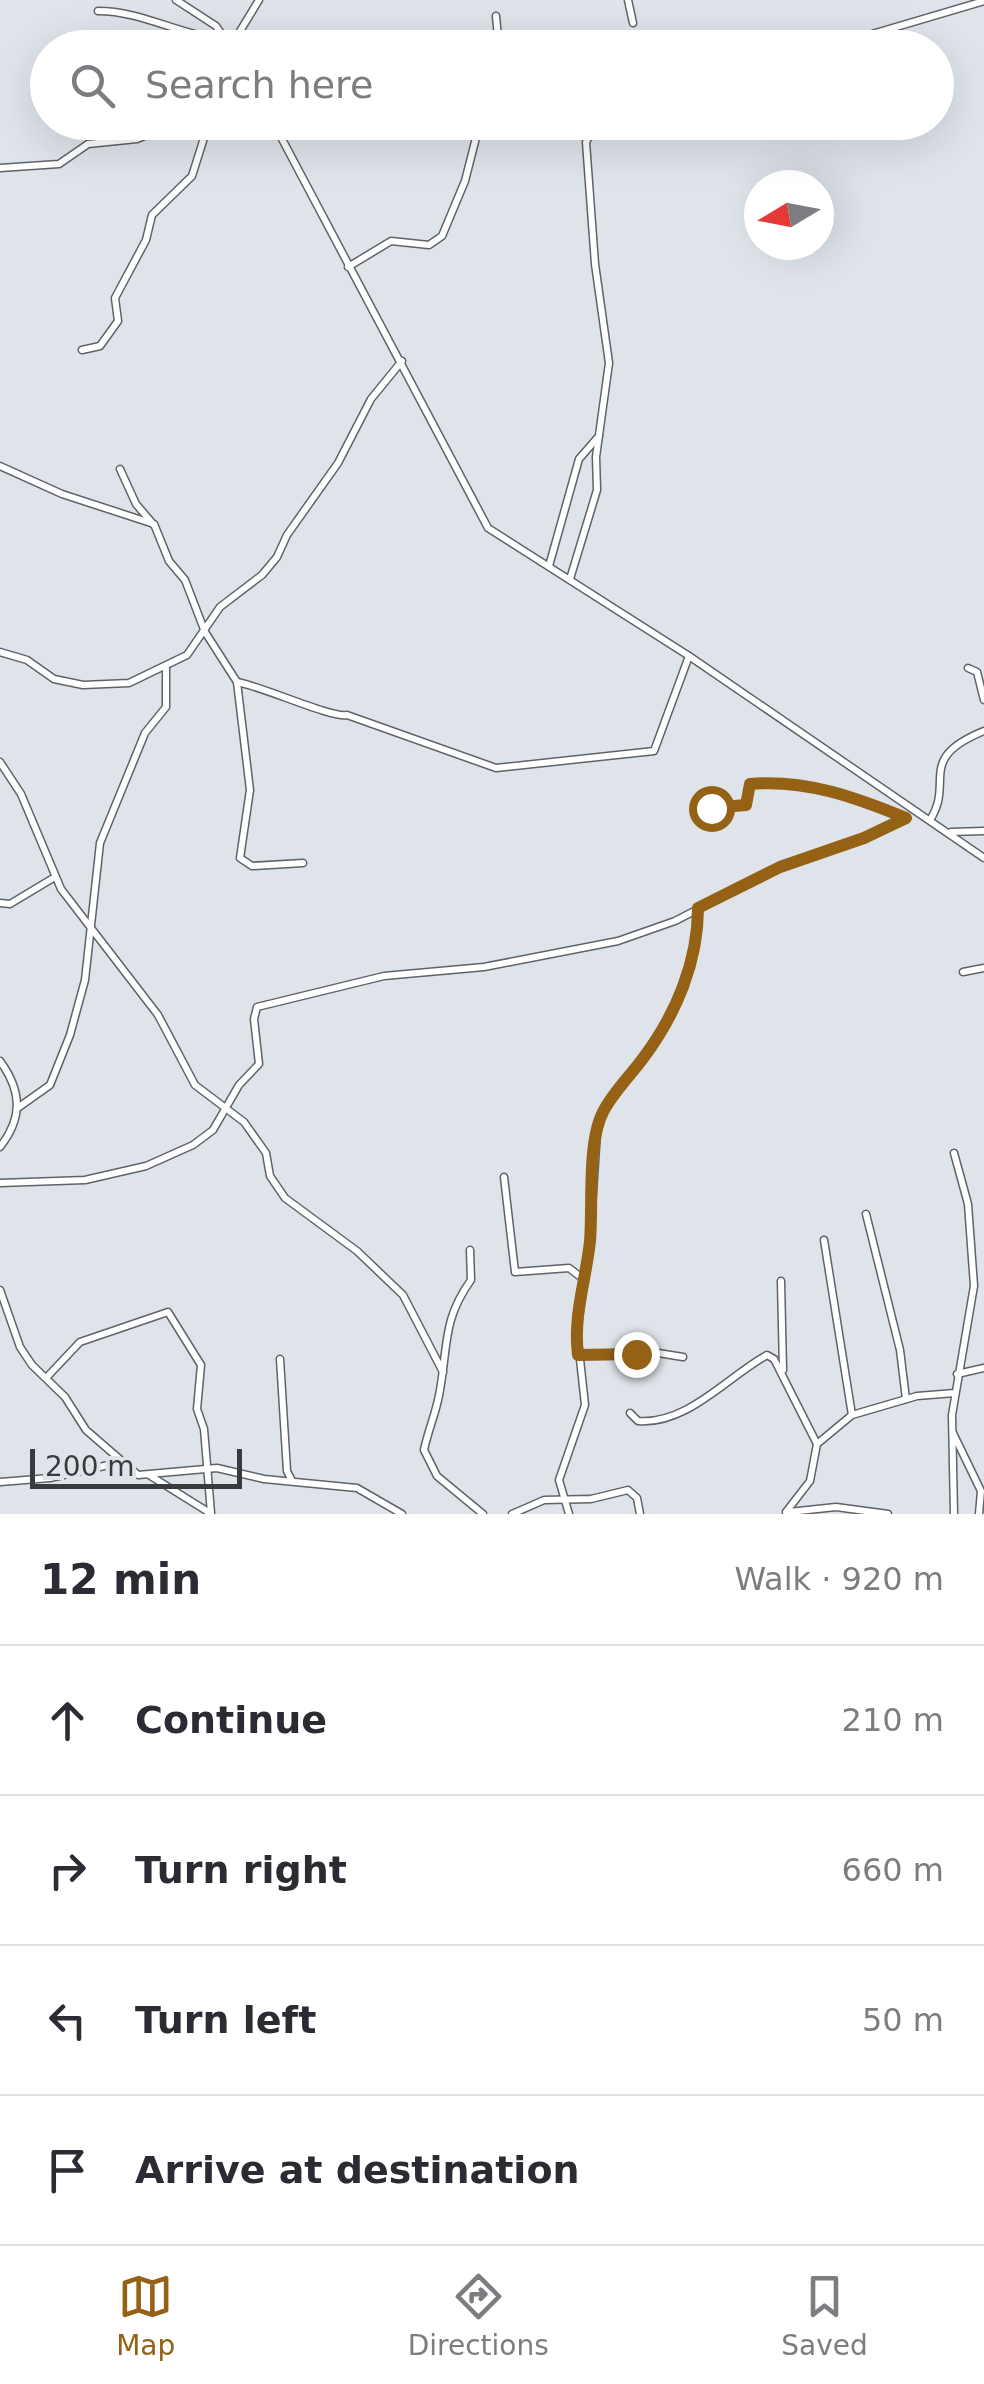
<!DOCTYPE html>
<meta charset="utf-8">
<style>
:root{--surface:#fff;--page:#f2f2f3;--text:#2b2b33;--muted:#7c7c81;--line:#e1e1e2;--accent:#956215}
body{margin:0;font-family:"DejaVu Sans",sans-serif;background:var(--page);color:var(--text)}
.compass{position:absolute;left:744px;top:170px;width:90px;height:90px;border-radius:50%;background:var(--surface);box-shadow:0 10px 40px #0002;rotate:260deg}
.scale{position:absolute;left:30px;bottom:25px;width:212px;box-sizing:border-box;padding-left:10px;border:5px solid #383b3d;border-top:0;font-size:28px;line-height:35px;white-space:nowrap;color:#383b3d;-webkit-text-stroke:8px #dee4ea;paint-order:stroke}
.stop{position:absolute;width:30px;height:30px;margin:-22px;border:8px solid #956215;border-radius:50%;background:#fff}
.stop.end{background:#956215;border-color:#fff;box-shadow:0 2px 10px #0008}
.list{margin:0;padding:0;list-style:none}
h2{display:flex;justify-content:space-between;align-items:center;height:130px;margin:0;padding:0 40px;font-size:42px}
h2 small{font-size:32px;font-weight:400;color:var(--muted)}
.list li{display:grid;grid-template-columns:65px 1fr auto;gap:30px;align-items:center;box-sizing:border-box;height:150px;padding:0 40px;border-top:2px solid var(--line)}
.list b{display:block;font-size:38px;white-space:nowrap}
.list em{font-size:32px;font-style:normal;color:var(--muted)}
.icon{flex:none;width:55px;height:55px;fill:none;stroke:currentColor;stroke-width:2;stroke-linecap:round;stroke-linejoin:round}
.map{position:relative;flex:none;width:984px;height:1514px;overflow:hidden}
.search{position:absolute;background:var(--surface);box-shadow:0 10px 40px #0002;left:30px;right:30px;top:30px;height:110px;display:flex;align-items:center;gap:25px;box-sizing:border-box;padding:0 35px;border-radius:55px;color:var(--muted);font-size:38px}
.sheet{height:730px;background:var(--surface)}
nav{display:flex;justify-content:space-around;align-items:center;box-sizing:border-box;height:140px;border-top:2px solid var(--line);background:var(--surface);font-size:28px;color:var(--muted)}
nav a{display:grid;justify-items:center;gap:5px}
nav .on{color:var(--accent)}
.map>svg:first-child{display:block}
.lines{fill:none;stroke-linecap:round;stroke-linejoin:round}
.street-casing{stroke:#5e6368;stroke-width:9}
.street{stroke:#fff;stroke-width:6}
.route{stroke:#956215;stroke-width:12}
</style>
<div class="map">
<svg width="984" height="1514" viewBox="0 0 984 1514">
<rect width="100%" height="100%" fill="#dee4ea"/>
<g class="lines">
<defs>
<g id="street">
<polyline points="176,0 216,26 231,48"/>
<polyline points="628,0 633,23"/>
<path d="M98,11C144,11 181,37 227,39"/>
<polyline points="496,16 499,48"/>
<polyline points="231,46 259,0"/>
<polyline points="825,48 984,1"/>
<polyline points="273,122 488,528 689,656 984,858"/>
<polyline points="0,168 59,164 88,144 137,139 177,122"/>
<polyline points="348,267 391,241 429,245 442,236 465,181 480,122"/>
<polyline points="82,350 100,346 118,321 115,298 146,240 152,215 192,176 209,122"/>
<polyline points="0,466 62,494 154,524 169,561 185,580 205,632 237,682 250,790 240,858 252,866 303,863"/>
<polyline points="120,469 136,504 153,524"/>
<polyline points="549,566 579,459 599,436"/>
<polyline points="570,579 597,490 596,457 609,363 595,264 586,142 598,122"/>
<polyline points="0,652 27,660 54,679 83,685 129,683 187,655 220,607 262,575 277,557 287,535 338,463 371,399 402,361"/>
<polyline points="968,668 977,672 984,700"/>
<path d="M237,682C264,687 331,718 347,715L496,768L654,751L689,656"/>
<polyline points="0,762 21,794 61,889 158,1015 195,1085 244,1122 266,1153 270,1176 285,1198 357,1251 403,1295 443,1372"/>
<path d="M930,820C955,782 915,759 984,731"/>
<polyline points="951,832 984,831"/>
<polyline points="0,903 10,904 55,877"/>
<polyline points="963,972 984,968"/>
<path d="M0,1061C22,1091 23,1118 0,1147"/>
<polyline points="19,1107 50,1085 70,1035 85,980 100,843 145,733 166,707 166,668"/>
<polyline points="504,1177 515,1272 569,1268 582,1278"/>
<path d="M0,1183L85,1180L146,1166L193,1145L213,1130L239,1085L259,1064L254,1019L257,1007L384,976L484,967L618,941L675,921L780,867L864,838L906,818C855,797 805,780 750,783L747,805L711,808"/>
<polyline points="866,1214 900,1350 906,1399"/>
<polyline points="824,1240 852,1415"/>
<path d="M470,1250L471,1280C443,1319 448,1344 440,1390C437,1411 428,1430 424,1450L437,1476L483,1514"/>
<polyline points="781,1281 783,1370"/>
<polyline points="0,1290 20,1347 32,1365 65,1397 86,1430 138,1475 217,1468 264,1479 357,1488 402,1514"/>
<polyline points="578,1355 658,1353 683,1357"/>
<polyline points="280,1359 287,1471 292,1481"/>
<polyline points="957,1374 984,1368"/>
<polyline points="47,1377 80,1342 168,1312 201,1365 197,1409 204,1429 211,1513"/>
<path d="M630,1413L638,1421C687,1425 727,1377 767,1355L774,1359L817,1444L810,1481L786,1512"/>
<polyline points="953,1433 981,1491 979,1514"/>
<polyline points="817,1444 852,1415 917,1396 955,1393"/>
<polyline points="149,1475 210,1513"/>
<polyline points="0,1482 50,1478 122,1462"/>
<polyline points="789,1512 836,1507 888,1514"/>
<polyline points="512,1514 544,1500 591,1499 628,1490 637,1498 640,1514"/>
<polyline points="569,1514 559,1480 585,1405 577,1332 590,1238 597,1132 601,1114 663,1030 676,1003 694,951 698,908"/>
<polyline points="954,1514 952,1415 974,1286 968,1204 954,1153"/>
</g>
</defs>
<use href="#street" class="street-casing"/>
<use href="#street" class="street"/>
</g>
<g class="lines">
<path class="route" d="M636,1354L578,1355C573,1315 586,1280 590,1241C593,1206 587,1143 603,1112C613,1092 631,1075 644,1057C676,1014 698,962 698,908L780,867L864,838L906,818C855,797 805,779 750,784L746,805L711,808"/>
</g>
</svg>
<svg class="compass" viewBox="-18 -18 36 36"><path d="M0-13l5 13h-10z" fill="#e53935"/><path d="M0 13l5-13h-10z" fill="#7c7c81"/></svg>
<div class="scale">200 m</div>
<div class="stop" style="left:711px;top:808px"></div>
<div class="stop end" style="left:636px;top:1354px"></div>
<div class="search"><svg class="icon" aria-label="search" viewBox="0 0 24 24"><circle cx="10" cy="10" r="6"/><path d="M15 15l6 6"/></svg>Search here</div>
</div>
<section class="sheet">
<h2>12 min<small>Walk · 920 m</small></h2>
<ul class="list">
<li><svg class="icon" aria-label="ahead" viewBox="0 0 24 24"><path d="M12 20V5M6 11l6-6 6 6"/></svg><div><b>Continue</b></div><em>210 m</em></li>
<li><svg class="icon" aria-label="right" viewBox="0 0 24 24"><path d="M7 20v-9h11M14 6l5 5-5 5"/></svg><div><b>Turn right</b></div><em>660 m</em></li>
<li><svg class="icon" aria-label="left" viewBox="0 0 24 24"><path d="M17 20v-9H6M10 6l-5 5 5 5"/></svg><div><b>Turn left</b></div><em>50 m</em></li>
<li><svg class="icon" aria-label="arrive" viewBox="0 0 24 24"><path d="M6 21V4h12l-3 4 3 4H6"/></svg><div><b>Arrive at destination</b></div></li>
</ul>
</section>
<nav>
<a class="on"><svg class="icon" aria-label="map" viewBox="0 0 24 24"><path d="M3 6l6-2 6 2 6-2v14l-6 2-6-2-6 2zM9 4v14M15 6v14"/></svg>Map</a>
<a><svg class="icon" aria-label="directions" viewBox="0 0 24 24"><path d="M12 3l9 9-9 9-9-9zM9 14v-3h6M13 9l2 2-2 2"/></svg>Directions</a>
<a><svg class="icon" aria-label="saved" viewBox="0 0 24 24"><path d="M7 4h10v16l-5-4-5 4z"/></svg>Saved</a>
</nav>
